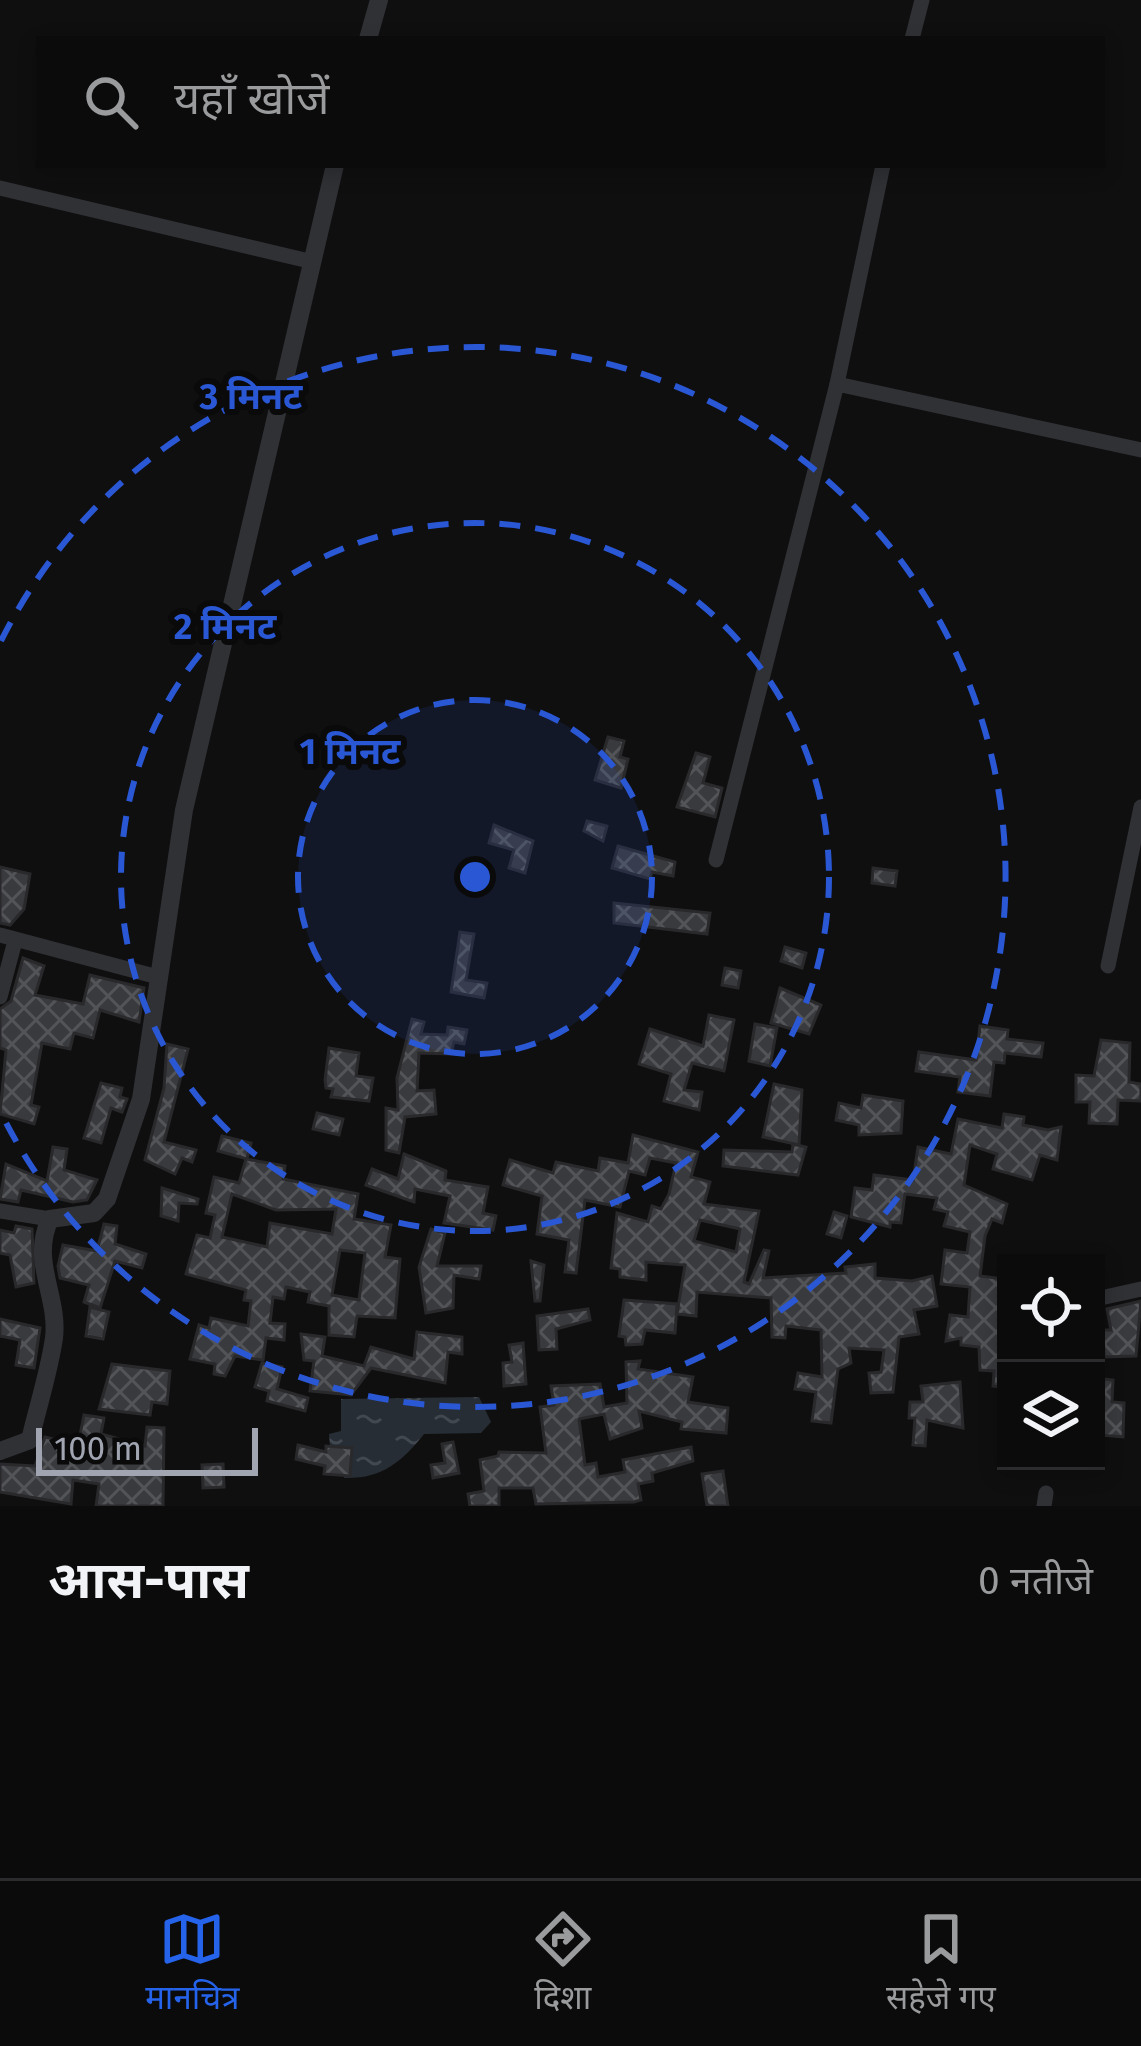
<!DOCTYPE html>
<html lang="hi">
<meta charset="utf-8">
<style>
:root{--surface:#0b0b0c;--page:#141415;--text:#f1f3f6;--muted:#9a9b9d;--line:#2b2b2d;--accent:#2563eb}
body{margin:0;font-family:"Fira Sans","Noto Sans Devanagari",sans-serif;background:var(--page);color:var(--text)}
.controls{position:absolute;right:36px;bottom:36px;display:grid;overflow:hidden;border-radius:0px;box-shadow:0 6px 18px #0003}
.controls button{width:108px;height:108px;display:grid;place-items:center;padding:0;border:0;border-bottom:3px solid var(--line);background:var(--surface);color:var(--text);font:60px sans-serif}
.scale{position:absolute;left:36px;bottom:30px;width:222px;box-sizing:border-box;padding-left:12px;border:6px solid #a0a5b1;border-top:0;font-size:33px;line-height:42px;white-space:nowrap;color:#a0a5b1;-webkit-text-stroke:9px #0a0a0b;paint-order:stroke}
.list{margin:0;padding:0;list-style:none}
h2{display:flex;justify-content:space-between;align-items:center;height:156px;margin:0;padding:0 48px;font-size:51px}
h2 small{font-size:39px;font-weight:400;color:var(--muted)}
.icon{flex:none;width:66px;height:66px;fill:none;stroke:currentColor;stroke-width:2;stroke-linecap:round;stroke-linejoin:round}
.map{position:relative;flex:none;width:1141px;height:1506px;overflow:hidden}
.search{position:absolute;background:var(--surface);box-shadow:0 6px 18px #0003;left:36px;right:36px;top:36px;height:132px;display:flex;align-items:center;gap:30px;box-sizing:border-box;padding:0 42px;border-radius:0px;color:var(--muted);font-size:45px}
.sheet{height:372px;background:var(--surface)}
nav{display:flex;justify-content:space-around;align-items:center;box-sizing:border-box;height:168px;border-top:3px solid var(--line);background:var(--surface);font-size:33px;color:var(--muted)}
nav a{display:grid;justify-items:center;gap:6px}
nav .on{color:var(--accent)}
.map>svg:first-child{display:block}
.water{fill:url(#water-ripples)}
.building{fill:url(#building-cross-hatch);stroke:#29292c;stroke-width:3;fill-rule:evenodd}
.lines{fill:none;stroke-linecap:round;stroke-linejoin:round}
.minor{stroke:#303135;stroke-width:15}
.tertiary{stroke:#303135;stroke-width:18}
.ring{fill:none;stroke:#2a57d4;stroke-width:6;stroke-dasharray:21 15}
.centre{fill:#2a57d4;stroke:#0a0a0b;stroke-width:6}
.ring-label{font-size:36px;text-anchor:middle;font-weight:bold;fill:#2a57d4;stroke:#0a0a0b;stroke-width:12;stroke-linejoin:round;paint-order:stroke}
</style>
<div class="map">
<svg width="1141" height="1506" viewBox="0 0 1141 1506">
<defs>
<pattern id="water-ripples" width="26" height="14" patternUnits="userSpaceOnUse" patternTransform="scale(3)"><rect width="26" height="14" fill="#262d34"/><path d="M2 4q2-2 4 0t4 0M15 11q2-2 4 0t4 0" fill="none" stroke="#42484f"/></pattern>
<pattern id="building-cross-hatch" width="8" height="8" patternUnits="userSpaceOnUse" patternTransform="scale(3)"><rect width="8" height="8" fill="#393a3d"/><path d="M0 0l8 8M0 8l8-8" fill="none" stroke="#525457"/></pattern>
</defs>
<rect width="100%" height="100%" fill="#0f0f10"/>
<path class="water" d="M479,1397L491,1422L481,1433L424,1434C401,1463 381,1479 344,1478L348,1451L330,1446L329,1434L341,1431V1399Z"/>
<g class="building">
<polygon points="608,737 624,741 620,757 628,759 621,788 595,780"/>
<polygon points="696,753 710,757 703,783 722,788 715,817 677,807"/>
<polygon points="587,821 607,826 603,841 584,831"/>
<polygon points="494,825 533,841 525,873 509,868 514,850 489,843"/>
<polygon points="618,846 675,862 673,876 652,872 650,879 612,868"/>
<polygon points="0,867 30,874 24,909 10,925 0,923"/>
<polygon points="873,868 897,871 895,886 872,883"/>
<polygon points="614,903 710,913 707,934 614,923"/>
<polygon points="460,932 474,934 466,980 487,983 484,998 451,992"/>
<polygon points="785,947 806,953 802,968 781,961"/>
<polygon points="23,958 44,966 35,995 83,1004 90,975 144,988 139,1022 100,1010 93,1038 74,1033 70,1049 42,1043 31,1105 39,1107 34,1124 0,1114 6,1050 0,1048 0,1009 11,1001"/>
<polygon points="725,968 741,971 738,988 722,985"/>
<polygon points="780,988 821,1005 809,1034 771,1023"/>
<polygon points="709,1015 734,1020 724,1071 692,1063 684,1090 702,1092 699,1110 664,1101 671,1074 639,1064 650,1029 703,1046"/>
<polygon points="412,1019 424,1022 421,1034 447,1035 448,1027 467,1030 464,1044 454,1042 451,1054 419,1053 417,1091 434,1090 436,1114 405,1117 399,1153 386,1150 386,1108 398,1110 397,1078"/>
<polygon points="755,1024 777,1028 770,1066 749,1061"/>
<polygon points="980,1026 1008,1030 1007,1039 1043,1043 1041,1057 1005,1053 1004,1063 994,1062 990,1096 958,1092 960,1077 916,1071 919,1052 976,1060"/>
<polygon points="1101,1040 1130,1043 1129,1082 1141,1084 1141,1101 1118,1100 1117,1124 1089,1123 1090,1102 1076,1102 1076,1075 1094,1076"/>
<polygon points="167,1044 188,1049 164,1142 196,1150 192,1162 182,1158 175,1174 145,1160 164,1088"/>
<polygon points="329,1048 359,1053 356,1076 373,1078 369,1101 331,1097 333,1089 326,1088 325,1080"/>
<polygon points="101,1083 122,1088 120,1097 127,1099 122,1112 111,1108 101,1143 84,1138"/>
<polygon points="774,1084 802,1090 799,1145 763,1137"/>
<polygon points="863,1095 903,1101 901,1133 859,1135 859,1125 836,1120 839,1103 861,1108"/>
<polygon points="317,1113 343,1119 339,1135 313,1129"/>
<polygon points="1004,1114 1024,1117 1023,1125 1048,1130 1061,1127 1057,1160 1040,1155 1032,1180 993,1169 997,1154 970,1145 964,1185 1007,1204 1002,1223 992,1219 985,1236 980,1276 1004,1279 1006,1388 993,1386 994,1371 980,1370 979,1347 961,1345 961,1338 946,1341 950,1315 968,1317 970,1287 941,1284 945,1250 967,1253 970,1232 944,1226 948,1212 934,1209 937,1198 905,1194 901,1223 890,1222 890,1227 851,1217 855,1188 872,1190 874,1175 913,1180 918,1147 951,1154 958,1119 1002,1128"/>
<path d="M633,1135L698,1152L691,1177L710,1182L704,1204L759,1211L744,1282L749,1284L764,1250L769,1251L763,1278L846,1273L845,1267L875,1264V1278L912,1281L932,1276L937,1306L914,1310L919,1334L899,1337L893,1392L871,1393L869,1373L881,1372L884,1350L849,1348L851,1363L838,1369L831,1423L812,1421L816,1392L795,1389L798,1373L822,1377L821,1330L786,1326L785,1338L772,1337L771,1298L697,1292L696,1316L677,1314L685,1265L646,1262V1280L620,1277V1269L611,1268L617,1213L648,1222L652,1206L661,1209L669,1194L676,1163L650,1158L645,1175L629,1171L620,1207L585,1200L576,1273L565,1272L569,1240L537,1234L542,1196L503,1185L510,1160L553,1173L556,1162L598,1171L600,1158L628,1163ZM700,1220L740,1229L736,1252L694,1241Z"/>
<polygon points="222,1136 251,1143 247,1159 218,1151"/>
<polygon points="793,1144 806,1147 798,1175 723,1166 724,1150 792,1152"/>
<polygon points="53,1147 67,1149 64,1170 97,1180 87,1200 73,1202 21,1190 18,1202 0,1199 6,1164 47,1181"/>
<polygon points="404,1154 446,1171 445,1180 488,1187 483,1213 496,1216 493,1230 444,1223 450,1196 415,1189 414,1202 366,1185 372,1169 398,1179"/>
<path d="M246,1159L285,1166L283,1179L358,1194L354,1219L391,1225L385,1257L400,1259L395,1318L357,1316L354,1337L329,1335V1306L308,1302L310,1292L286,1287L284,1299L273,1297L270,1323L285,1324L284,1340L266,1338L263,1360L235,1356L225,1376L214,1374L215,1364L190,1359L199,1325L209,1328L211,1318L248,1326L251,1301L244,1300L246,1290L186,1274L197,1235L210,1238L215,1215L206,1213L214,1177L239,1183ZM232,1194L276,1210L336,1209L332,1234L270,1223L267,1247L222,1237ZM340,1250L365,1253L359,1300L332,1295Z"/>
<polygon points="162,1188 198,1199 197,1204 179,1203 178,1221 161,1216"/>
<polygon points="834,1212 847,1216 841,1238 827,1234"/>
<polygon points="104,1224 117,1226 115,1244 146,1254 142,1268 115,1261 100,1308 84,1302 89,1285 60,1278 58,1266 63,1245 97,1251"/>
<polygon points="16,1226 32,1229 34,1283 16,1287 10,1255 0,1253 0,1230 14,1233"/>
<polygon points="431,1229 445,1233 437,1266 481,1266 479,1279 454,1275 453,1308 426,1313 419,1267"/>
<polygon points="531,1261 544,1265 540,1301 535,1301"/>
<polygon points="624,1300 677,1304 675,1333 645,1330 642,1344 626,1345 625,1337 619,1336"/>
<polygon points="1141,1301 1136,1356 1104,1357 1103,1330 1111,1330 1107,1309"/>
<polygon points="90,1307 109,1312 103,1339 86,1336"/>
<polygon points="588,1309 590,1320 556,1329 557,1349 539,1350 537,1316"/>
<polygon points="0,1319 40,1328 34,1368 16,1365 20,1340 0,1336"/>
<polygon points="417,1332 462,1337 462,1354 448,1352 445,1383 371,1368 351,1395 310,1391 314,1361 304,1360 301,1334 325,1337 322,1356 364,1366 371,1347 414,1359"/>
<polygon points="523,1343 526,1384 504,1386 503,1363 512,1362 509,1345"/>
<polygon points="640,1361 638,1369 693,1377 688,1402 728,1408 726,1433 681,1429 682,1422 639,1411 642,1428 610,1439 604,1414 579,1419 585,1465 596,1463 598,1477 625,1472 623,1460 691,1447 693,1461 652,1473 653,1481 638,1484 641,1500 634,1502 536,1504 533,1488 499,1488 499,1506 470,1506 468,1494 484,1491 480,1460 498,1456 499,1452 546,1453 540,1407 554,1405 551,1386 600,1384 604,1407 627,1403 626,1362"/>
<polygon points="262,1363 282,1367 277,1389 308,1398 305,1411 267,1401 269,1391 255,1387"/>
<polygon points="112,1364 170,1371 167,1404 152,1402 150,1415 99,1409"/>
<polygon points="1104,1379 1113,1380 1112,1402 1124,1403 1123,1437 1098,1435"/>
<polygon points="960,1382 963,1428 927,1420 925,1446 913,1445 915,1418 909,1418 910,1402 923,1402 921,1386"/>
<polygon points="84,1415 104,1418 101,1434 145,1446 147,1427 164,1428 163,1506 96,1506 99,1484 73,1480 71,1504 0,1492 0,1464 35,1466 45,1437 78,1445"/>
<polygon points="453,1442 459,1473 433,1478 431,1465 445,1463 442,1444"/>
<polygon points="298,1445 326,1452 326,1446 352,1448 350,1476 324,1474 325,1466 296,1459"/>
<polygon points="223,1464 224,1487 203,1488 202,1465"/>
<polygon points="723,1471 728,1506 707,1506 702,1474"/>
</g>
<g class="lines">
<g class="minor">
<polyline points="912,39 922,0"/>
<polyline points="0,188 309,261"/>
<polyline points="837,384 883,165"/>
<polyline points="716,860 837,384 1141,450"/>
<polyline points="0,935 158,977"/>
<polyline points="1108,966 1141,807"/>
<polyline points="0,997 15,941"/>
<polyline points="0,1211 50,1219"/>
<polyline points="1096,1299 1141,1289"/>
<polyline points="1044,1506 1046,1493"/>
</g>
<g class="tertiary">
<polyline points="368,39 379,0"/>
<path d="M0,1451L30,1440C38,1406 49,1372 54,1338C59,1296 30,1261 50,1219L94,1213L107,1199L141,1099L184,810L335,165"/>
</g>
</g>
<circle cx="475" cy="877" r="177" fill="#2a57d4" fill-opacity=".12"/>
<g class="ring">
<circle cx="475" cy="877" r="177"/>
<circle cx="475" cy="877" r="354"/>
<path d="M1 641A530 530 0 1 1 1 1113"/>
</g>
<circle cx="475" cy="877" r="18" class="centre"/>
<g class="ring-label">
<text x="251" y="409">3 मिनट</text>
<text x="225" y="639">2 मिनट</text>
<text x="350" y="764">1 मिनट</text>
</g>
</svg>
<div class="controls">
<button><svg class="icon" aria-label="locate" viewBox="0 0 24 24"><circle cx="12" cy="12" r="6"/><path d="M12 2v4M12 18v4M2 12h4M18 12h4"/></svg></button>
<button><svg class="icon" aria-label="layers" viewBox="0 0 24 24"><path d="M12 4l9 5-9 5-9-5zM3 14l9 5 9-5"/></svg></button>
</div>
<div class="scale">100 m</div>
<div class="search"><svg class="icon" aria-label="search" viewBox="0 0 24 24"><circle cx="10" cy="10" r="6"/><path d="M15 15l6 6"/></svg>यहाँ खोजें</div>
</div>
<section class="sheet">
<h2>आस-पास<small>0 नतीजे</small></h2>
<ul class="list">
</ul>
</section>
<nav>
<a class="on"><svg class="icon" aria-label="map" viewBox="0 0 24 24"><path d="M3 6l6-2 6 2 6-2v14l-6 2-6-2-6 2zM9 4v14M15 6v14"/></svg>मानचित्र</a>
<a><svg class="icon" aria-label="directions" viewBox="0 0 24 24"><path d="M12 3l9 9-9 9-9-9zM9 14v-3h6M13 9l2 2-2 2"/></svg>दिशा</a>
<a><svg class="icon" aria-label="saved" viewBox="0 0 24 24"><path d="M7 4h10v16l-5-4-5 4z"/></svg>सहेजे गए</a>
</nav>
